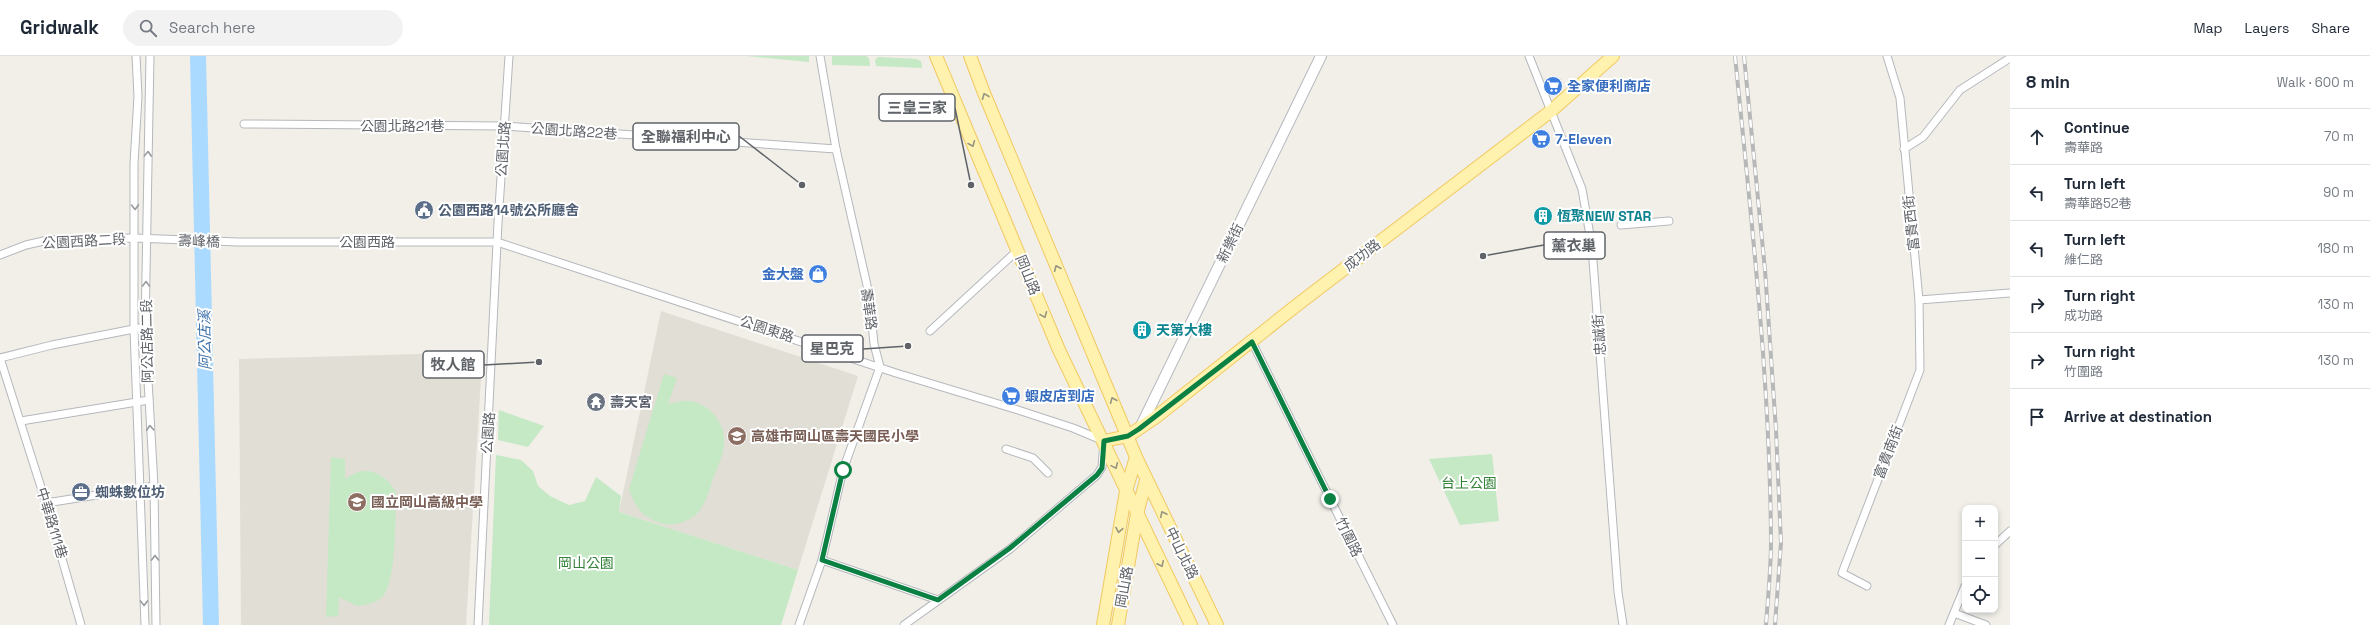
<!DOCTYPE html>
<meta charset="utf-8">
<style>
:root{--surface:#fff;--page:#f2f2f3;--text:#1f2937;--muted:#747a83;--line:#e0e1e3}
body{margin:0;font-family:"Space Grotesk","Noto Sans TC",sans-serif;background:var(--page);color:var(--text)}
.controls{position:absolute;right:12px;bottom:12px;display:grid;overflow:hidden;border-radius:8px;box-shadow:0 2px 6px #0003}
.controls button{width:36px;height:36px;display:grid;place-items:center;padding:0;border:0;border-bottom:1px solid var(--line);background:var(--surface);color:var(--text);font:20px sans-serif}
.stop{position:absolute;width:12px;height:12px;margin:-9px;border:3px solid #0b8043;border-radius:50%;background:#fff}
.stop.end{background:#0b8043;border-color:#fff;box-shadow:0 1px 4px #0008}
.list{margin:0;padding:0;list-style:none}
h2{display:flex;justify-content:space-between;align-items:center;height:52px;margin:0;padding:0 16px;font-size:17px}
h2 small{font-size:13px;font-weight:400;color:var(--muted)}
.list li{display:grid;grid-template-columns:26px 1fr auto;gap:12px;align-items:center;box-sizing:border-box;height:56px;padding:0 16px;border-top:1px solid var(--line)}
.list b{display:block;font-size:15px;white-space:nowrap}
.list p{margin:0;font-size:13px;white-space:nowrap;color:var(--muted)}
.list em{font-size:13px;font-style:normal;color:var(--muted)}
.icon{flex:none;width:22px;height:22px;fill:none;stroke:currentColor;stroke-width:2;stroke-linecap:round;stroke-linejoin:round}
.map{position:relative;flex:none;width:2010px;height:569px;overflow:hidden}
header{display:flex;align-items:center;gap:24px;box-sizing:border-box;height:56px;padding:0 20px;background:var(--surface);border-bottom:1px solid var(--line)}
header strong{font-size:19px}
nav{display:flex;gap:22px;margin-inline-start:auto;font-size:14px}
.search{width:280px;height:36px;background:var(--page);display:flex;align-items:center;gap:10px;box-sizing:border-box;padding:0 14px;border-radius:22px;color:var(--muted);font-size:15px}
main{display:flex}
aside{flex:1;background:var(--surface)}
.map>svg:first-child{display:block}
.education{fill:#e1ded6}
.green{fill:#c5e8c5}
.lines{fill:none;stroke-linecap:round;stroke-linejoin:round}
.river{stroke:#aadaff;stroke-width:16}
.street-casing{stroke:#b5b8bc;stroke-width:9}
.secondary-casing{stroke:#b6babf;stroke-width:12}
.primary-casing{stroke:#f2c960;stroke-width:14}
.street{stroke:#fff;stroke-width:7}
.secondary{stroke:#fff;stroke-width:10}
.primary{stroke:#fff2af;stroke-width:12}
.rail-casing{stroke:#b6b7b8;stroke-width:4}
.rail{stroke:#fff;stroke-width:2.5;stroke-dasharray:8;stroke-linecap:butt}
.oneway{stroke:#979581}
.oneway2{stroke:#979a9d}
.route{stroke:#0b8043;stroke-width:5}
.labels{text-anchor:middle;stroke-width:4;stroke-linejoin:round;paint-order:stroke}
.shop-label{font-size:14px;font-weight:bold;fill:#366cbe;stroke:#fff;text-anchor:start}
.street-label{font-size:14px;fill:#5f6368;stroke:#fff}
.service-label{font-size:14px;font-weight:bold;fill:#4e5e75;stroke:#fff;text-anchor:start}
.culture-label{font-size:14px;font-weight:bold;fill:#0d838f;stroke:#fff;text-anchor:start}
.worship-label{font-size:14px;font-weight:bold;fill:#5b616d;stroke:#fff;text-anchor:start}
.education-label{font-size:14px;font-weight:bold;fill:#785e54;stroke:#fff;text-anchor:start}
.park-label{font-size:14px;fill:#348238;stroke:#fff}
.water-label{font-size:15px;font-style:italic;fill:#4174aa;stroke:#fff}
.leader{fill:none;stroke:#5f6368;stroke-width:1.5}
.callout-dot{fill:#5f6368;stroke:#fff;stroke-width:1.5}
.callout{fill:#fff;stroke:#5f6368;stroke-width:1.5}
.callout-label{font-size:15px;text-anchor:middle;font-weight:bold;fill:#5f6368}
</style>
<header>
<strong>Gridwalk</strong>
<div class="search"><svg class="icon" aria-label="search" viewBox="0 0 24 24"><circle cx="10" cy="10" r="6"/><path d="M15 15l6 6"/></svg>Search here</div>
<nav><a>Map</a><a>Layers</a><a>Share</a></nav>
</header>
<main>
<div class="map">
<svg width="2010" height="569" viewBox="0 0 2010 569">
<rect width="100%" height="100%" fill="#f1efe8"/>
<g class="education">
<polygon points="661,255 858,320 798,514 619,456"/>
<polygon points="458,297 481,322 466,569 241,569 239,303"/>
</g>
<g class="green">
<polygon points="747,0 809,0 809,6"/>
<polygon points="832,0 866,0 869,2 870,10 832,9"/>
<polygon points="878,1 916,3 921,5 922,12 876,10 875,4"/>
<path d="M664,318L677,322L668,348C675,347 682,344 689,345C707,347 723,364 724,382C725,395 719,408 714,420C710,430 708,442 702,451C693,466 673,472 657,466C640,459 634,449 629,433Z"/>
<polygon points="499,354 544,370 528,391 498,384"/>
<polygon points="1492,398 1499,465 1460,469 1429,403"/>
<polygon points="496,399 521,404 533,415 538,430 550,440 569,449 585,445 596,421 621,440 619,456 798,514 781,569 489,569"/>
<path d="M331,401L345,403V423C366,408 383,415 396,436C395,460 397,523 383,540C377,547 365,549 357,550L339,541L338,560L326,561Z"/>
</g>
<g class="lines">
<polyline class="river" points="198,0 211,569"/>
<defs>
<g id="street">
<polyline points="136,0 138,40 134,108 134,273 145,569"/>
<polyline points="150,0 145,272 154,430 156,569"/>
<polyline points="1529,0 1582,133 1592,191 1618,536 1623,569"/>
<polyline points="244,68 504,70 836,93"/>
<polyline points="1904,93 1923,81 1960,34 2010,2"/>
<polyline points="1621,169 1669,165"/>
<polyline points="0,199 26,189 48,184 77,183 135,182 238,186 497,186 896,317 1018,354 1073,372 1104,385 1102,411 1097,419 1010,493 904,569"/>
<polyline points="1919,244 2010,237"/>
<polyline points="930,275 1018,194"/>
<polyline points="1252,286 1393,569"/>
<polyline points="0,302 46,447 81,569"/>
<polyline points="0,302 52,289 139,272"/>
<polyline points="21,365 149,344"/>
<polyline points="1006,393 1033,402 1048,417"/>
<polyline points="46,447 154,430"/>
<polyline points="1995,489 2010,475"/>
<polyline points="822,504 938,544"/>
<polyline points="1867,530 1842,517 1920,314 1919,244 1900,42 1887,0"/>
<polyline points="1954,557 1986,569"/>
<polyline points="478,569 498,167 509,0"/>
<polyline points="799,569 822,504 843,414 880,311 874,288 869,238 836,93 820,0"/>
<polyline points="1949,569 1965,530"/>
</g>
<polyline id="secondary" points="1140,372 1321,0"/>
<g id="primary">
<polyline points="936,0 1059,294 1191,569"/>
<polyline points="970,0 984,37 1136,401 1217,569"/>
<polyline points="1104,385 1128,380 1156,361 1297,249 1551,55 1613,0"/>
<polyline points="1103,569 1126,435 1136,401"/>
<polyline points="1118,569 1137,458 1146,424"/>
</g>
</defs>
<use href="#street" class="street-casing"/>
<use href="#secondary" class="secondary-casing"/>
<use href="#primary" class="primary-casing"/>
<use href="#street" class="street"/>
<use href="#secondary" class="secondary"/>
<use href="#primary" class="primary"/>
<defs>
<g id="rail">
<path d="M1735,0C1751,161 1770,323 1771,485C1771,513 1768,541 1766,569"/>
<polyline points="1744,0 1765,214 1776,374 1781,487 1775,569"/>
</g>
</defs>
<use href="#rail" class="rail-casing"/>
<use href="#rail" class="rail"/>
</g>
<defs><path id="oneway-chevron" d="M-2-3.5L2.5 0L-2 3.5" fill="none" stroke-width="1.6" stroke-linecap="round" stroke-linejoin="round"/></defs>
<g class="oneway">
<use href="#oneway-chevron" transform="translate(985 40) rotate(-112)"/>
<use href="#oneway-chevron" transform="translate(972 88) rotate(67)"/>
<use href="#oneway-chevron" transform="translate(1057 212) rotate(-113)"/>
<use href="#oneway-chevron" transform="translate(1044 259) rotate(68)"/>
<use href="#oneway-chevron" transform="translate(1113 344) rotate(-113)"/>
<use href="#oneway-chevron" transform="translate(1115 410) rotate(66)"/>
<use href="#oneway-chevron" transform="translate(1163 458) rotate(-116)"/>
<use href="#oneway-chevron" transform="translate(1119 474) rotate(100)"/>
<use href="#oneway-chevron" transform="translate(1161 508) rotate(64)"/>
</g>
<g class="oneway2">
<use href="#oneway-chevron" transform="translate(148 98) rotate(-87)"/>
<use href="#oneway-chevron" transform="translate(135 151) rotate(89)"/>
<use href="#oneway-chevron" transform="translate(146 228) rotate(-89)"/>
<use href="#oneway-chevron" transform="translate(150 372) rotate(-93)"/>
<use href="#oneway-chevron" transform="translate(155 502) rotate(-91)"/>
<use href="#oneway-chevron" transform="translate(144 547) rotate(89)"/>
</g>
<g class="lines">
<polyline class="route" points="843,414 822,504 938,544 1010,492 1097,419 1102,412 1104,385 1128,380 1139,373 1252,286 1330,443"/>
</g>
<defs>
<symbol id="supermarket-disc" viewBox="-11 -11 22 22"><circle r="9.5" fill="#3f7fe0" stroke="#fff"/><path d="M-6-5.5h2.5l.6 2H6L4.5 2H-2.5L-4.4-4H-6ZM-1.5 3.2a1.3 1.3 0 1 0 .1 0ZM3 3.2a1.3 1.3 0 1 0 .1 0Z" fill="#fff"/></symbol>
<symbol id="civic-disc" viewBox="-11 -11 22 22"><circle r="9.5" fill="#5c6f8a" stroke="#fff"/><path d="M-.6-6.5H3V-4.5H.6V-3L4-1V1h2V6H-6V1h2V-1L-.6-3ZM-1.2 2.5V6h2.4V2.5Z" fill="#fff"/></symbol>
<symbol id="building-disc" viewBox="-11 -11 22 22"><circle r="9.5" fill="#0f9aa8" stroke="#fff"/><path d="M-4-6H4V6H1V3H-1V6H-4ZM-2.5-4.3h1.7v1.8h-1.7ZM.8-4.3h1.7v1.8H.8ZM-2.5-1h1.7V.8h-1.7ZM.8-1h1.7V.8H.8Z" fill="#fff"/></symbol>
<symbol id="shop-disc" viewBox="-11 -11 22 22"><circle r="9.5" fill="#3f7fe0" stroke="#fff"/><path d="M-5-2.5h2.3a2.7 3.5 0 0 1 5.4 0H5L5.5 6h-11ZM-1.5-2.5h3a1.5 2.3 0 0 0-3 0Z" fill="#fff"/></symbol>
<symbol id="temple-disc" viewBox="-11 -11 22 22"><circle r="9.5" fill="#6b7280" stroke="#fff"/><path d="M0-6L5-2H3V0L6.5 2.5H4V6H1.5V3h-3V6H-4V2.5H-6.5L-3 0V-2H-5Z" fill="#fff"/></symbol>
<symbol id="school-disc" viewBox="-11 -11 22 22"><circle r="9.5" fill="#8d6e63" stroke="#fff"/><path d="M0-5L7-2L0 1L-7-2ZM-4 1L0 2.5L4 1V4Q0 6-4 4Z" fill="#fff"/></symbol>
<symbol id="office-disc" viewBox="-11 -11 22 22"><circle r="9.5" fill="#5c6f8a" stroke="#fff"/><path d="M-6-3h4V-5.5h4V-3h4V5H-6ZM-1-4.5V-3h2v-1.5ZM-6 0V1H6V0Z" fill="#fff"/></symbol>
</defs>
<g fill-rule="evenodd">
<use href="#supermarket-disc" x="1542" y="19" width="22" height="22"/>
<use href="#supermarket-disc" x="1530" y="72" width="22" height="22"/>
<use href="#civic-disc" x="413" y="143" width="22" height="22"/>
<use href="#building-disc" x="1532" y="149" width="22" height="22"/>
<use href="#shop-disc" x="807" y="207" width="22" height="22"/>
<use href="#building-disc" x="1131" y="263" width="22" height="22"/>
<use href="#supermarket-disc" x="1000" y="329" width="22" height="22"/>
<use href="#temple-disc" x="585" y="335" width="22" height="22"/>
<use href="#school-disc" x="726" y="369" width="22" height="22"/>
<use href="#office-disc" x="70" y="425" width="22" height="22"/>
<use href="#school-disc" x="346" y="435" width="22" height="22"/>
</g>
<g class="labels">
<g class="shop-label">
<text x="1567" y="35">全家便利商店</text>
<text x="1555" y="88">7-Eleven</text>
<text x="804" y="223" text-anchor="end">金大盤</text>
<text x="1025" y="345">蝦皮店到店</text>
</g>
<g class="street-label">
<text x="402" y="75">公園北路21巷</text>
<text transform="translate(574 75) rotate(4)" y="5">公園北路22巷</text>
<text transform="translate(503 93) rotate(-86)" y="5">公園北路</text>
<text transform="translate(1911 167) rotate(-96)" y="5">富貴西街</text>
<text transform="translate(84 185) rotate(-3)" y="5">公園西路二段</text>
<text transform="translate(199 185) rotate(2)" y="5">壽峰橋</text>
<text x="367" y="191">公園西路</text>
<text transform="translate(1230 187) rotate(-64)" y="5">新樂街</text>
<text transform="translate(1362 199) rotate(-38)" y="5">成功路</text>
<text transform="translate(1028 219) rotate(68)" y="5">岡山路</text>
<text transform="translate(869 253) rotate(82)" y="5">壽華路</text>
<text transform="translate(767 273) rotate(18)" y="5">公園東路</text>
<text transform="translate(1599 279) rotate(-94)" y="5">忠誠街</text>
<text transform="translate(147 285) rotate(-91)" y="5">阿公店路二段</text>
<text transform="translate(488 377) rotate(-86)" y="5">公園路</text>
<text transform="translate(1888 396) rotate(-69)" y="5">富貴南街</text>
<text transform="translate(52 467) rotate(73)" y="5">中華路111巷</text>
<text transform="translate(1349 481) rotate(64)" y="5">竹圍路</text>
<text transform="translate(1182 497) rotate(64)" y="5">中山北路</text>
<text transform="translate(1124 531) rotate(-80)" y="5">岡山路</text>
</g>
<g class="service-label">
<text x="438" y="159">公園西路14號公所廳舍</text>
<text x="95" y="441">蜘蛛數位坊</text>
</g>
<g class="culture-label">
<text x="1557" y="165">恆聚NEW STAR</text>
<text x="1156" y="279">天第大樓</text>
</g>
<g class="worship-label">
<text x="610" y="351">壽天宮</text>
</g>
<g class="education-label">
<text x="751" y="385">高雄市岡山區壽天國民小學</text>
<text x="371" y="451">國立岡山高級中學</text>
</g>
<g class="park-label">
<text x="1469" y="432">台上公園</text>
<text x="586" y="512">岡山公園</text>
</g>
<g class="water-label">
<text transform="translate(205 284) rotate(-91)" y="5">阿公店溪</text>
</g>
</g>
<path class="leader" d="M971 129L955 52M802 129L739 80M1483 200L1544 189M908 290L863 293M539 306L484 309"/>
<g class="callout-dot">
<circle cx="971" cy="129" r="4"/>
<circle cx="802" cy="129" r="4"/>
<circle cx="1483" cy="200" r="4"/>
<circle cx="908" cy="290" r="4"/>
<circle cx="539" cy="306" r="4"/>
</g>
<g class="callout">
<rect x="879" y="38" width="76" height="27" rx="4"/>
<rect x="633" y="67" width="106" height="27" rx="4"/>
<rect x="1544" y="176" width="61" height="27" rx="4"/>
<rect x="802" y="279" width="61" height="27" rx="4"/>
<rect x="423" y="295" width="61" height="27" rx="4"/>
</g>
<g class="callout-label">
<text x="917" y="57">三皇三家</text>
<text x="686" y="86">全聯福利中心</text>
<text x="1574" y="195">薰衣巢</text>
<text x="832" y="298">星巴克</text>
<text x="453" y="314">牧人館</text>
</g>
</svg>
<div class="controls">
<button>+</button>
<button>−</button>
<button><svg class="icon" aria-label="locate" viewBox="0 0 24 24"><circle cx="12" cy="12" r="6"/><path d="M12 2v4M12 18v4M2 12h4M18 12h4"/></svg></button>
</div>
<div class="stop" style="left:843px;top:414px"></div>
<div class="stop end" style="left:1330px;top:443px"></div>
</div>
<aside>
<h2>8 min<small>Walk · 600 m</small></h2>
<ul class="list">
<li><svg class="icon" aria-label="ahead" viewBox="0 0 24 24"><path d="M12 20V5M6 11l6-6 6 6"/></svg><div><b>Continue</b><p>壽華路</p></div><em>70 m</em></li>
<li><svg class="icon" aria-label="left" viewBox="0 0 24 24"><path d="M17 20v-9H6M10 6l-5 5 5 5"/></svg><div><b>Turn left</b><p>壽華路52巷</p></div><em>90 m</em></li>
<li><svg class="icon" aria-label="left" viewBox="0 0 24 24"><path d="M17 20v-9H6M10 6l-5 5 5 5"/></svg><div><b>Turn left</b><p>維仁路</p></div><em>180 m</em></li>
<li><svg class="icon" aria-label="right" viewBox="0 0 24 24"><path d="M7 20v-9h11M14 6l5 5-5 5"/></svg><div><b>Turn right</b><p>成功路</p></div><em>130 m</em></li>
<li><svg class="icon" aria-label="right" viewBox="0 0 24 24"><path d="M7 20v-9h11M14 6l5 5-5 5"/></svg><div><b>Turn right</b><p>竹圍路</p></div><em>130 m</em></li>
<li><svg class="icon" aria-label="arrive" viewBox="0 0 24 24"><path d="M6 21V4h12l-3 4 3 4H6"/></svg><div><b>Arrive at destination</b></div></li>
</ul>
</aside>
</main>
